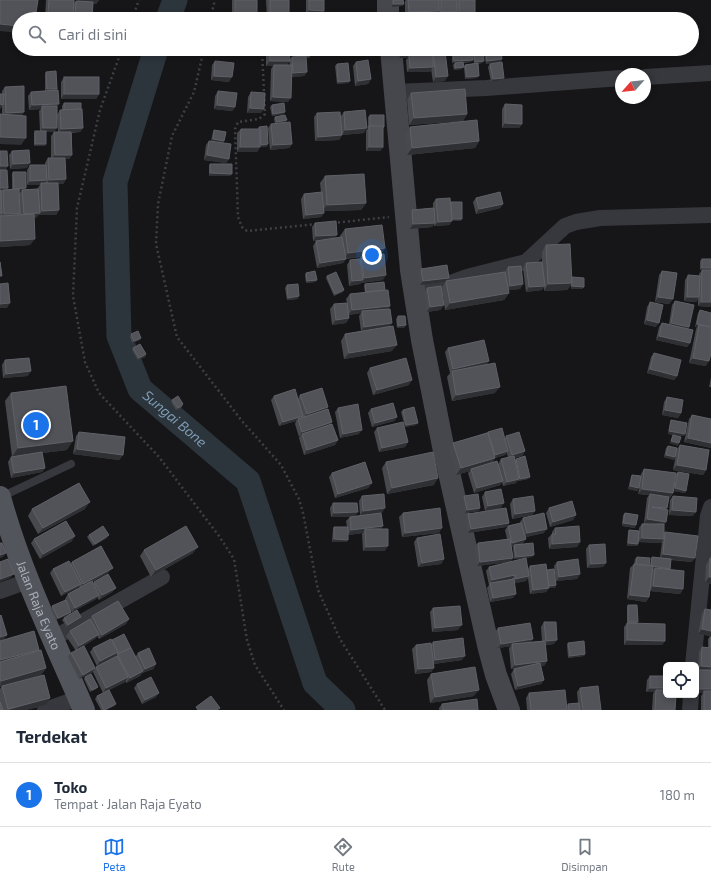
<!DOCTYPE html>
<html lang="id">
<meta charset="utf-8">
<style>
:root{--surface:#fff;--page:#f6f6f7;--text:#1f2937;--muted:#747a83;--line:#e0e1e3;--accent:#1a73e8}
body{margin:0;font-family:"Exo 2",sans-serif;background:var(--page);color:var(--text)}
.controls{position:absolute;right:12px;bottom:12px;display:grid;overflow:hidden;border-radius:6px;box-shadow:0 2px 6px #0003}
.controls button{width:36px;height:36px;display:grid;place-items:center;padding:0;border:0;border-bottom:1px solid var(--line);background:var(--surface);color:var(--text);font:20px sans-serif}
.compass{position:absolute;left:615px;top:68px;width:36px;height:36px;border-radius:50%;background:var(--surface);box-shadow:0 2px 6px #0003;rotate:243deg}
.you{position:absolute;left:372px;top:255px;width:14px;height:14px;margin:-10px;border:3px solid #fff;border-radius:50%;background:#1a73e8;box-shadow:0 0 0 6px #1a73e833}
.badge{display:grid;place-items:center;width:26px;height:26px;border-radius:50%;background:var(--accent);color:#fff;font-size:13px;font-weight:700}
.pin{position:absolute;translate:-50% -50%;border:2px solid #fff;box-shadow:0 1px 4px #0006}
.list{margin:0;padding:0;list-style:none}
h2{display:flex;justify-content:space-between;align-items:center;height:52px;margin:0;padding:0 16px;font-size:17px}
h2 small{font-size:13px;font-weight:400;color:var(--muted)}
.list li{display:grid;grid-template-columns:26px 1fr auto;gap:12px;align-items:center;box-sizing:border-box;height:64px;padding:0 16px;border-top:1px solid var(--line)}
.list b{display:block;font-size:15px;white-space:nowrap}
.list p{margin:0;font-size:13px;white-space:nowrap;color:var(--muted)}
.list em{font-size:13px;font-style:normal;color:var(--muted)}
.icon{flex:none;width:22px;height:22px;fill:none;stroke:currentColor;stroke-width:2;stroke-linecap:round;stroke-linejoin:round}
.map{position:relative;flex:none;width:711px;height:710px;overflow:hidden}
.search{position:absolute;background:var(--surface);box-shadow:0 2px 6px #0003;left:12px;right:12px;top:12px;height:44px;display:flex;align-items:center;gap:10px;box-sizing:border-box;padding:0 14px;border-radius:22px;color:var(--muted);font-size:15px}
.sheet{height:116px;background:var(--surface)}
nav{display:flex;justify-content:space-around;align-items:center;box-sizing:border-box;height:56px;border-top:1px solid var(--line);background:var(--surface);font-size:11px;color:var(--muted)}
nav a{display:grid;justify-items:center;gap:2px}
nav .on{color:var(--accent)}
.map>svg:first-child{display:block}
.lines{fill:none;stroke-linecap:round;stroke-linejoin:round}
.river{stroke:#2c353c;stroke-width:25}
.path{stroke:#3d3f44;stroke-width:2.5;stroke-dasharray:2 3;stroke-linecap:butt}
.lane{stroke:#37383d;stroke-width:8}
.street{stroke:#37383d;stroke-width:16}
.secondary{stroke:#45474d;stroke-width:22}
.primary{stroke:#53555c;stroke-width:22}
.wall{fill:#47494d;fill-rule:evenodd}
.shaded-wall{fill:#2f3033}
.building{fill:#525359;stroke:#5f6168}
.labels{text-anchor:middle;stroke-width:3.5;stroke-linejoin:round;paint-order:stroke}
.street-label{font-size:13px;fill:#a8adb8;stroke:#111113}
.water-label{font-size:14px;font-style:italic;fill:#7f9bb3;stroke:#111113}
</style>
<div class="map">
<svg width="711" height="710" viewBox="0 0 711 710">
<rect width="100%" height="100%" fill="#161618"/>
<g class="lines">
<g class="river">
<polyline points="168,19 175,0"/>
<path id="s1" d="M156,49L115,182L119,336L140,389L248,481L315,683L343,710"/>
</g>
<g class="path">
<polyline points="132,19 139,0"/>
<polyline points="210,19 215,0"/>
<polyline points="318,19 371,14"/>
<polyline points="122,49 100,110 77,208 73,296 85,362 99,393 159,457 219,536 234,559 247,640 255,665 284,710"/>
<polyline points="204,49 194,92 172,136 158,204 156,244 177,337 242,421 281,465 299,499 303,513 318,590 340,639 385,710"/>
<polyline points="262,49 265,114 259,119 238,122 235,129 238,217 242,227 247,231 316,224"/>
<polyline points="333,223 389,217"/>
</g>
<polyline class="lane" points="1,497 71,464"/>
<g class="street">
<polyline points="645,77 711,73"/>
<polyline points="395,92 486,88 621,78"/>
<polyline points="420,292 439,287 467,277 526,262 565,226 576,222 600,218 711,215"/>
<polyline points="0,591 28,581"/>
<polyline points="52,639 162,577"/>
<polyline points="693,665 708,516 711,507"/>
<polyline points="45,710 79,698"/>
<polyline points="690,710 691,695"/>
</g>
<g class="secondary">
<polyline points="388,0 388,19"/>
<polyline points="391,49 411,270 422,340 443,446 489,649 496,675 509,710"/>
</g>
<path class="primary" id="s2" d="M0,497C20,571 54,640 84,710"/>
</g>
<g class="wall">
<polygon points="46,0 74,0 74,3 76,1 78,1 78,0 99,0 96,4 93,4 92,19 58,19 45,18"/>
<polygon points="232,0 257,0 256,19 232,19"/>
<polygon points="266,0 289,0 289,14 286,18 267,18"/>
<polygon points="306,0 324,0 324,11 321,15 306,15"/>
<polygon points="391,0 403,0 404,4 402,6 392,7"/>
<polygon points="406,0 475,0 472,19 456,19 456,14 454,16 438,16 438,13 436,15 433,15 433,19 394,19 397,16 405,15 405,1"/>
<polygon points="100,13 119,19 97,19 97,18"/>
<path d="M266,49H289V61L292,57L297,56V49H310V56L309,58H306L307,72L304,76L291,77L288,102L270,101L271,69L273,66H266ZM289,61L290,65H287Z"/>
<polygon points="398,49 434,49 434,50 433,52 445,81 433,82 431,69 430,72 407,72 406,60 408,58 399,58"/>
<polygon points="474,51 484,61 482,63 478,64 477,78 465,79 464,67 465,65 474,64 473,54"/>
<polygon points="486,51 501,62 486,64 484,53"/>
<polygon points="453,53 471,62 463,63 462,69 454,70 453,65 455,63 452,63 452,55"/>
<polygon points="215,61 229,82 211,80 212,65"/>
<polygon points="356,62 371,79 368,84 355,86 353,66"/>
<polygon points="337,64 350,81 348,83 337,84 335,66"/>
<polygon points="490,64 502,80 491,82 488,67"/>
<path d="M46,72L56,91L57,106L54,132H58L57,115L60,110H62V106L64,103L83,128L80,132L72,133V155L69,159H65L66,179L63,184H58L59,210L56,215H38L37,217L34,218L30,245L0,247V151L8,166L5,170L8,188L7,190H12V174L13,172L25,189H37L40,185H27V170L30,165H45V163L48,158H51V136L54,132H46L45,146H34V133L35,131H40L39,111L41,109L29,110L28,96L31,92L45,91V74ZM22,190L19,194L20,215H19V191Z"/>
<polygon points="64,77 99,94 96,99 61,99 61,82"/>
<polygon points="5,87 22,115 21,145 2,115 2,106 0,109 0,94 2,94 2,91"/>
<polygon points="218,91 235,107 232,111 214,109 215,96"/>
<polygon points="251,92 261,113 247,113 248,97"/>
<polygon points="411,93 467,114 463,121 409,125 407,100"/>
<polygon points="505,104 522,124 519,128 502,128 502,109"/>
<polygon points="272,105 284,114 272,116 270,107"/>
<polygon points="344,112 364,133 342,135 339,140 315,141 314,117 317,113 341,116"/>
<polygon points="370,115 384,127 383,129 383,147 380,151 366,151 366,131 368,128 368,117"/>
<polygon points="275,117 285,123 292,144 289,148 270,150 268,128 271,124 275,124 274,119"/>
<polygon points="259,127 267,147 260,147 257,152 237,152 237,133 241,129 258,129"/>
<polygon points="410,127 479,141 475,148 407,155 405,134"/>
<polygon points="214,130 223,143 211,141 213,132"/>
<polygon points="209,141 229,159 226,163 204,160 206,145"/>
<polygon points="12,151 27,168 10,169 9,155"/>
<polygon points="210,164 230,176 209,176 209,166"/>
<polygon points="325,176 366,203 361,210 324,211 324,213 321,217 303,219 301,199 304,194 321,192 320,183"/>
<polygon points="476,198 503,204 500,208 476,214 473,202"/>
<polygon points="436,199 450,203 461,221 452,221 449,225 434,226 434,224 432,227 410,229 409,214 412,210 433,208 433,203"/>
<polygon points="315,223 334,238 340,237 340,236 345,229 385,248 381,254 346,259 343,263 317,268 313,246 316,241 327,240 313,241 312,227"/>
<polygon points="546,245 572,278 584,287 582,289 571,289 571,285 567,290 544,291 544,287 542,290 526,292 523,268 526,263 542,262 542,252"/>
<polygon points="361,257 383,280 361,283 360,284 349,286 347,265 350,260 359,259"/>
<polygon points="702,259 711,259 711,307 698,306 698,299 696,302 684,301 685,280 688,275 699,276 699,274 702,270 700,270 700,261"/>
<polygon points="508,267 523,284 520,289 508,290 509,293 504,300 445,310 442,288 445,282 420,285 418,273 421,269 449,278 446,281 505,272 505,271"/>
<polygon points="662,271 673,299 669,304 655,302 659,275"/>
<polygon points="306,273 317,280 315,282 306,283 305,275"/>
<polygon points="327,276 343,292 334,296 326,278"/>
<polygon points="365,284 385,290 390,306 388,309 392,351 344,359 341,341 345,334 369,330 361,331 359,316 361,313 349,315 349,318 346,323 332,325 330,309 334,304 347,303 346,299 350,294 365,293 364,286"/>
<polygon points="287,285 298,299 287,300 285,288"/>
<polygon points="427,288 444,305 440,310 427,312 424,292"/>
<polygon points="675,301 689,327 688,329 690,343 687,347 656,340 659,327 662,323 669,324 672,305"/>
<polygon points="650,302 656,327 644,324 647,307"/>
<polygon points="700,310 706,366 689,363 696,329 697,327 695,327 698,313"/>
<polygon points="398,316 406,325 404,328 397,328 396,319"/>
<polygon points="131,334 140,340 132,343 130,337"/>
<polygon points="133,348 146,354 145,357 138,360 132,350"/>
<polygon points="448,348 487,364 495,393 452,401 447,377 450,373 445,352"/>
<polygon points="654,353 677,376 674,380 647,373 651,357"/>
<polygon points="5,360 28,376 3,378 2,365"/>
<polygon points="370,368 409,385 373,395 367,373"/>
<polygon points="711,377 711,387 709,387"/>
<polygon points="11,393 67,450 42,453 45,468 42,472 11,478 8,462 11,457 23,455 12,457 5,401"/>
<polygon points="300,395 326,409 331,424 338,440 335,445 304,455 299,438 300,436 299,437 295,424 296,421 279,426 271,400 274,396 298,399"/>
<polygon points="667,397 681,413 678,418 662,415 664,402"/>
<polygon points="172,400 183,404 182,407 176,410 171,402"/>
<polygon points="338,408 359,434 340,438 335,412"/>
<polygon points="371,409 397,417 394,421 372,427 368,413"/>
<polygon points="403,410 416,425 405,427 401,412"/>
<polygon points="692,415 711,419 711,448 684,442 689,419"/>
<polygon points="671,420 684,436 668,434 670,423"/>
<polygon points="377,428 408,442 405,447 379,452 374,432"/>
<polygon points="79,432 123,455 119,460 73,454 76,436"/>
<path d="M488,432L505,438L506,436L525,451L522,456L514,458V460L516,459L528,479L518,481V480L516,483L503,486L502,482L500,485L474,493L468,473L470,471L456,475L449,450L453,443ZM507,453L508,458L501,459L498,464L492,463L495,458L505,455Z"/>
<polygon points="680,445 706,470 703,475 673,470 676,454 674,460 664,457 666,448 668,446 677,449"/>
<polygon points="386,462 434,485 387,494 382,468"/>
<polygon points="644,469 675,483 676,474 678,472 685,493 674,491 673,493 670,498 669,498 667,508 666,510 666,522 664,525 664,534 665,532 692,562 671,560 670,570 683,589 680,594 650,591 649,597 646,602 627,599 630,568 634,564 635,559 637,557 650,566 651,559 652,557 660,558 662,542 661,543 638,542 638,544 637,546 627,546 628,533 629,530 639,531 639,528 642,524 644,523 647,498 649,495 638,494 640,485 637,491 628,489 631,477 632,475 641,476 641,474"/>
<polygon points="332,473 372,483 368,488 335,498 329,477"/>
<polygon points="485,492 501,508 485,511 482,497"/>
<polygon points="362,496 382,513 381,513 381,529 385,551 363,551 362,534 363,533 348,535 348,532 348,540 346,542 332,542 333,529 334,527 347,527 346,521 350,517 353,517 331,517 330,508 333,503 355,516 378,513 360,515 359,501"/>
<polygon points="464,496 479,511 465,513 463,498"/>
<polygon points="673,496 693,516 669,515 670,500"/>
<polygon points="513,499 535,511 532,515 512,519 510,504"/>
<polygon points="549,508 576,515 573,520 550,527 546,513"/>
<polygon points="32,509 85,509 38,534 28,516"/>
<polygon points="403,513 439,533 402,537 399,517"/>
<polygon points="625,513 635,528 622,526 623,515"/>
<polygon points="468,514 509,523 506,527 468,533 465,518"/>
<polygon points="523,518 544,533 525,537 526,539 522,544 519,545 532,557 514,559 513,547 514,546 511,547 513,558 510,562 528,569 530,566 547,570 556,585 555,588 549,588 546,592 530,594 528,578 526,581 514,583 513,598 490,602 487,588 489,585 486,571 489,567 509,562 477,566 474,547 478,543 507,539 505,530 508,526 520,523 520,522"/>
<polygon points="555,528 580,542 577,547 549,549 548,538 552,534 552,532"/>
<polygon points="89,535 107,538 93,546 87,537"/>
<polygon points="417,538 444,559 441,564 418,567 414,542"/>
<polygon points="34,539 72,541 40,559 31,543"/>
<polygon points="589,545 606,563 603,567 587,568 586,549"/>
<polygon points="144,550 193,553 151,577 140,556"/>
<polygon points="710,558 711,584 705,583 706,565"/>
<polygon points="72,562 109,572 92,582 93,584 94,582 116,588 112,592 99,600 97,597 96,599 72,612 69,606 71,612 70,614 56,620 51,609 52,606 65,600 65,599 68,594 80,588 79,586 77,588 61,596 50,573 53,569 70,564"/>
<polygon points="557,562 580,574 577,579 556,581 554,566"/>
<polygon points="628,605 638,622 637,623 665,641 662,645 624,645 624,627 627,623 627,607"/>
<polygon points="433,608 458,630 432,632 430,612"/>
<polygon points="705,609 711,636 698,634 702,613"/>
<polygon points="92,616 129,619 126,624 99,639 97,636 96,638 76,651 95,668 116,657 117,655 116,654 115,657 97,666 90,652 93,648 112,641 136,656 138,653 156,664 153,669 142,673 140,676 126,683 126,681 125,682 103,693 93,672 79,679 68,657 71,653 76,651 66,636 70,631 90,619"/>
<polygon points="64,618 80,619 67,627 62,620"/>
<polygon points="544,622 554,644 545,645 547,661 544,666 541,666 544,680 541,684 515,690 511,674 514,669 519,668 511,669 509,648 511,646 498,648 495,632 498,628 530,642 542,641 541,627"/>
<polygon points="710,637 711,710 701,710 701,696 703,693 698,670 699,652 702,647 708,648 708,639"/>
<polygon points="0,641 38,651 46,668 41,675 10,684 46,705 26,710 0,710 0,689 2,686 0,687"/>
<polygon points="433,642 462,660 434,664 434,668 431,672 415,674 412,649 416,645 432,644"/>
<polygon points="568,643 585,654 584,656 568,658 567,645"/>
<polygon points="431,674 474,696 430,703 427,680"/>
<polygon points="650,676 675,710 652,710 653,694 654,692 646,692 647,680"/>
<polygon points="85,677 98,687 96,689 90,692 84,679"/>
<polygon points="137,684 156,697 142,704 134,688"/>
<polygon points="580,688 601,710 527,710 526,698 529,693 567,706 568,704 578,703 577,692"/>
<polygon points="97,696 114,706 106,710 101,710 95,699"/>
<polygon points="442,704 478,710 439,710 439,708"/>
</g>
<g class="shaded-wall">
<polygon points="79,0 99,0 96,4 77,3"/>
<polygon points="393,4 404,4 402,6 392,7"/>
<polygon points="309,10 324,11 321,15 306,15"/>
<polygon points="439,11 436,15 406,16 409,12"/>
<polygon points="441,12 457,12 454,16 438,16"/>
<polygon points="48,13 61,14 58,19 45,18"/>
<polygon points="270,14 289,14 286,18 267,18"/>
<polygon points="459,15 475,15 472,19 456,19"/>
<polygon points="235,17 257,17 256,19 234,19"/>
<polygon points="0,24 19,26 19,33 0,31"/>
<polygon points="434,50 431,55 418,55 421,51"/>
<polygon points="419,53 416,57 409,55 408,58 399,58 402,54"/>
<polygon points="299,56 310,56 309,58 297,58"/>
<polygon points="502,59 501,62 486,64 487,61"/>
<polygon points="473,60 471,62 452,63 454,61"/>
<polygon points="270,61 290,61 286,66 274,65 273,66 266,66"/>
<polygon points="484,61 482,63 474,64 475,62"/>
<polygon points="433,67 430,72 407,72 410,68"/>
<polygon points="464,67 462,69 454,70 455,68"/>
<polygon points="307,72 304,76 290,77 293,73"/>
<polygon points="214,76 232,77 229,82 211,80"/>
<polygon points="448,76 445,81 433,82 436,77"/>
<polygon points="479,76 477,78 465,79 467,77"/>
<polygon points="504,78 502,80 491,82 493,79"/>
<polygon points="371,79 368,84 355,86 358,81"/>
<polygon points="350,81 348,83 337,84 338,82"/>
<polygon points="47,89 57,89 55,91 45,92"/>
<polygon points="64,94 99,94 96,99 61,99"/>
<polygon points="273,97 291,98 288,102 270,101"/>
<polygon points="0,104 3,105 0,109"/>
<polygon points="59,104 56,108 42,106 41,109 29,110 32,105"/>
<polygon points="217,105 235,107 232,111 214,109"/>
<polygon points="250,108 264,109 261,113 247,113"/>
<polygon points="24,112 21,117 3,117 6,113"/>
<polygon points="285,112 284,114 272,116 273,114"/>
<polygon points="467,114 463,121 409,125 414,118"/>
<polygon points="287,120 285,123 275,125 277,122"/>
<polygon points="505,123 522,124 519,128 502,128"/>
<polygon points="43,128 57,128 54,132 40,132"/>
<polygon points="83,128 80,132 58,133 61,129"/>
<polygon points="367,128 364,133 342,135 345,130"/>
<polygon points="342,135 339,140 315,141 318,137"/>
<polygon points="0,137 26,138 21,145 0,144"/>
<polygon points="213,139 224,141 223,143 211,141"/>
<polygon points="479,141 475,148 407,155 412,148"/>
<polygon points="35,144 46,144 45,146 34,146"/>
<polygon points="268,144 267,147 259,147 261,145"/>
<polygon points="292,144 289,148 270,150 273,145"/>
<polygon points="240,147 260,147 257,152 237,152"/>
<polygon points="369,147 383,147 380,151 366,151"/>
<polygon points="55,155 72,155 69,159 51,159"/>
<polygon points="207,155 229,159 226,163 204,160"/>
<polygon points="30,163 27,168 10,169 13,164"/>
<polygon points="0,166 8,166 5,170 0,170"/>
<polygon points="210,173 232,174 230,176 209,176"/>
<polygon points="66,179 63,184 46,185 49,180"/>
<polygon points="47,180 44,185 41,183 40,185 27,185 30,181"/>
<polygon points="0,188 8,188 6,190 0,190"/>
<polygon points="26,188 25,190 22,190 12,191 14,189"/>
<polygon points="366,203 361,210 322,211 327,205"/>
<polygon points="503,204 500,208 476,214 479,209"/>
<polygon points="59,210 56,215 38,215 42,211"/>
<polygon points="40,213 37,217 21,218 24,214"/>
<polygon points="324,213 321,217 303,219 306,215"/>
<polygon points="4,214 20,214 16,218 0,219"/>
<polygon points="452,219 462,219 461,221 452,221 449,225 434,226 438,222"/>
<polygon points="435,223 432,227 410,229 413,224"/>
<polygon points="337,235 334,239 313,241 316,236"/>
<polygon points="35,239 30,245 0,247 0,241"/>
<polygon points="385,248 381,254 343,259 348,253"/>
<polygon points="346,259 343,263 317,268 320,263"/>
<polygon points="702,268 711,268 711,270 700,270"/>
<polygon points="386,275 383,280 361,283 360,284 349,286 352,281 363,280 364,278"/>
<polygon points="449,278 446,282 420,285 423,281"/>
<polygon points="317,280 315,282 306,283 307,281"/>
<polygon points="572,283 567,290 544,291 548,284"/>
<polygon points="523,284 520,289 507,290 510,286"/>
<polygon points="545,286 542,290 526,292 529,287"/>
<polygon points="572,286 584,287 582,289 571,289"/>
<polygon points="344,290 343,292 334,296 335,294"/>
<polygon points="509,293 504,300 445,310 450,303"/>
<polygon points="299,296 298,299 287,300 288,298"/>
<polygon points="658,297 673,299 669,304 655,302"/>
<polygon points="687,297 699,297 696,302 684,301"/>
<polygon points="701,302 711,302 711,307 698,306"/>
<polygon points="10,303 7,308 0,308 0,304"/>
<polygon points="444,305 440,310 427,312 430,307"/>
<polygon points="390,306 387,310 362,311 361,313 348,315 352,310"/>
<polygon points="349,318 346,323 332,325 336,320"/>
<polygon points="647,320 659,323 656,327 644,324"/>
<polygon points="392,323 389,328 361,331 364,327"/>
<polygon points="671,323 689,327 686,331 668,327"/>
<polygon points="697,324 699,325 697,327 695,327"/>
<polygon points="406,325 404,328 397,328 398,326"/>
<polygon points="659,336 690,343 687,347 656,340"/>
<polygon points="141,338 140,340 132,343 134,341"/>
<polygon points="397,345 392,351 344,359 349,353"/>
<polygon points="146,354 145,357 138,360 139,358"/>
<polygon points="693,358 709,361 706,366 689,363"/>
<polygon points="489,361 486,366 452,371 450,374 453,369"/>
<polygon points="650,369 677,376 674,380 647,373"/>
<polygon points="31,371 28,376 3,378 6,374"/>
<polygon points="412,380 409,385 373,395 377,390"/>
<polygon points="500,387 495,393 452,401 456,395"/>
<polygon points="328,407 325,412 304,418 307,414"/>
<polygon points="665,410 681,413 678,418 662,415"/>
<polygon points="303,416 300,420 298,419 296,421 279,426 283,422"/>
<polygon points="397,417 394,421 372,427 375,423"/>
<polygon points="332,422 329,427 302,434 299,437 302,432"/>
<polygon points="418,423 416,425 405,427 406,425"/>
<polygon points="362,430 359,434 340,438 343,434"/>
<polygon points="669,431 685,434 684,436 668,434"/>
<polygon points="688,438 711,443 711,448 684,442"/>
<polygon points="338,440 335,445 304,455 307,450"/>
<polygon points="73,441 67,450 12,457 18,448"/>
<polygon points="671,441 679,443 678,446 669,443"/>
<polygon points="408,442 405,447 379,452 382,448"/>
<polygon points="77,449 123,455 119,460 73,454"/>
<polygon points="508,451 505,455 495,458 491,465 471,469 470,471 456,475 461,468 492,459 495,455"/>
<polygon points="525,451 522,456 508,459 512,455"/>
<polygon points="666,455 675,457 674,460 664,457"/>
<polygon points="677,465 706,470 703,475 673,470"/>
<polygon points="45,468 42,472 11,478 14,473"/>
<polygon points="530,477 528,479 518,481 520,479"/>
<polygon points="438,478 434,485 387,494 392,488"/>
<polygon points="519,479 516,483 503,486 507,482"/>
<polygon points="503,481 500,485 474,493 477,488"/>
<polygon points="372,483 368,488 335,498 338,494"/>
<polygon points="630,486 639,488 637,491 628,489"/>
<polygon points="675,488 686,491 685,493 673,491"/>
<polygon points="642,489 673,493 670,498 649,495 650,494 649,495 638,494"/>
<polygon points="90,502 85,509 38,534 43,528"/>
<polygon points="504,503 501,508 485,511 488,506"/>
<polygon points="385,508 382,513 360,515 363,511"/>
<polygon points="480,508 479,511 465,513 467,510"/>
<polygon points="672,510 696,512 693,516 669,515"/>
<polygon points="535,511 532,515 512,519 515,514"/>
<polygon points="358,512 355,517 331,517 334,513"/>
<polygon points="576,515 573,520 550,527 553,522"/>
<polygon points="647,519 666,522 663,527 644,523"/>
<polygon points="509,523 506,527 468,533 471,529"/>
<polygon points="623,523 636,525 635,528 622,526"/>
<polygon points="383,526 380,531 365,529 363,533 348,535 351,530"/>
<polygon points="442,528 439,533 402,537 405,533"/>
<polygon points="547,529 544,533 523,538 527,533"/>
<polygon points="109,535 107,538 93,546 95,544"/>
<polygon points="75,536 72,541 40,559 43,554"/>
<polygon points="642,538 664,539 661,543 638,542"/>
<polygon points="334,539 348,540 346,542 332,542"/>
<polygon points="526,539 522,544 509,547 512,543"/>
<polygon points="580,542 577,547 549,549 552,544"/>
<polygon points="628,543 638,544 637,546 627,546"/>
<polygon points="388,546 385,551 363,551 366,547"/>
<polygon points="198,547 193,553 151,577 156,570"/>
<polygon points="6,553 3,557 0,558 0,555"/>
<polygon points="663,554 695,558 692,562 660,558"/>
<polygon points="534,555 532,557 514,559 516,557"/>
<polygon points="513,558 510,562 477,566 480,562"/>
<polygon points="444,559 441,564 418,567 422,563"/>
<polygon points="606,563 603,567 587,568 591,564"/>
<polygon points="651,566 670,569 669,571 655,568 654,569 650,569"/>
<polygon points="113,568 109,572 80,588 83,584"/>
<polygon points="14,574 10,578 0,582 0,579"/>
<polygon points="580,574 577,579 556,581 559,577"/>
<polygon points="515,575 511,580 490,583 489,585 492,580"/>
<polygon points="529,576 526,581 512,584 515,579"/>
<polygon points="709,577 711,577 711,584 705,583"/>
<polygon points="81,584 77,588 61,596 65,592"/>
<polygon points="556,585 555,588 549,588 546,592 530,594 533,590 549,586"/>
<polygon points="653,586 683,589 680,594 650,591"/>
<polygon points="116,588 112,592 99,600 102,595"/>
<polygon points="516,594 513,598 490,602 493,598"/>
<polygon points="99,595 96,599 72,612 75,608"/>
<polygon points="630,595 649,597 646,602 627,599"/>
<polygon points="71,612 70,614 56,620 58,618"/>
<polygon points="81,617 80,619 67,627 68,625"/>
<polygon points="129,619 126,624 99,639 102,635"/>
<polygon points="462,625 458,630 432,632 435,628"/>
<polygon points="702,629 711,631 711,636 698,634"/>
<polygon points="99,634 96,638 76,651 79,646"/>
<polygon points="7,635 4,639 0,641 0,637"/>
<polygon points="533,639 530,644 512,644 511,646 498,648 501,644"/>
<polygon points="557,640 554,644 542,645 546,641"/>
<polygon points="627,640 665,641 662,645 624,645"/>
<polygon points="39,650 34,656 0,666 0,660"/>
<polygon points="118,652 115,657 97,666 100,661"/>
<polygon points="585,654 584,656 568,658 570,656"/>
<polygon points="465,656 462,660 432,664 435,660"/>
<polygon points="547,661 544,666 511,669 515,665"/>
<polygon points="156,664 153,669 142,673 140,676 126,683 130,678 143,671 145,669"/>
<polygon points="701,666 711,667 711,671 698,671"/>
<polygon points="46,668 41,675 0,687 1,681"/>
<polygon points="95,668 92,673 79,679 83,675"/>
<polygon points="434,668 431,672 415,674 418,669"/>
<polygon points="128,677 125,682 103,693 106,688"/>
<polygon points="544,680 541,684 515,690 518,686"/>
<polygon points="98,687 96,689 90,692 92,690"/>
<polygon points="650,688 666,688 666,693 656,690 654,692 646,692"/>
<polygon points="696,689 711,689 711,693 704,691 703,693 696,693"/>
<polygon points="479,690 474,696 430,703 435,697"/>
<polygon points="159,693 156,697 142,704 145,700"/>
<polygon points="50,698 46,705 26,710 8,710"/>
<polygon points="116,704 114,706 106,710 103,710"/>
</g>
<g class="building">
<polygon points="0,0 38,0 35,19 19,19 19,26 0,24"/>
<polygon points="49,0 74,0 73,19 61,19 61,14 48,13"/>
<rect x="235" y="0" width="22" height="17"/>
<rect x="270" y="0" width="19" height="14"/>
<polygon points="309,0 324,0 324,11 309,10"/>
<polygon points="393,0 403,0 404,4 393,4"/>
<polygon points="408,0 439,0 439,11 409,12"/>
<rect x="441" y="0" width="16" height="12"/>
<rect x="459" y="0" width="16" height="15"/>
<polygon points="76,1 93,2 92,19 75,19"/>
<polygon points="100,13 119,14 119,19 100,19"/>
<polygon points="432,13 433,19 397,19 397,16"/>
<polygon points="455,17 455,19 445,19"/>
<polygon points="269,49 289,49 290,61 270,61"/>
<polygon points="298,49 310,49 310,56 299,56"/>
<polygon points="401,49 419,49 419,53 402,54"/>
<polygon points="421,49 434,49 434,50 421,51"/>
<polygon points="501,49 502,59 487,61 486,51"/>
<polygon points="483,50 484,61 475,62 474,51"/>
<polygon points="445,51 448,76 436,77 433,52"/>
<polygon points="473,51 473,60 454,61 453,53"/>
<polygon points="409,55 433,55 433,67 410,68"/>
<polygon points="306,56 307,72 293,73 292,57"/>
<polygon points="368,60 371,79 358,81 356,62"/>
<polygon points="215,61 234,63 232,77 214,76"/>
<polygon points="463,62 464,67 455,68 455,63"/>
<polygon points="502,62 504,78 493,79 490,64"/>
<polygon points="348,63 350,81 338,82 337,64"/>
<polygon points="478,63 479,76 467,77 465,65"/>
<polygon points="274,65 292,65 291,98 273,97"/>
<polygon points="56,71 57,89 47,89 46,72"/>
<rect x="64" y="77" width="35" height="17"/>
<polygon points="24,86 24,112 6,113 5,87"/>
<polygon points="465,89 467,114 414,118 411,93"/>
<polygon points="58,90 59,104 32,105 31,92"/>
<polygon points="218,91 237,93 235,107 217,105"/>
<polygon points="251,92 265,93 264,109 250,108"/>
<polygon points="0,94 4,94 3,105 0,104"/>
<polygon points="64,103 81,103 81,109 64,110"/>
<polygon points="284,103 285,112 273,114 272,105"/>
<polygon points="505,104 522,105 522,124 505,123"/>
<polygon points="42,106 57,106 57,128 43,128"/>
<polygon points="82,109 83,128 61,129 60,110"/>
<polygon points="365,110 367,128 345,130 344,112"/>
<polygon points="340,112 342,135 318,137 317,113"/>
<polygon points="0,114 26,116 26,138 0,137"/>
<polygon points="285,115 287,120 277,122 275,117"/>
<polygon points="370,115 384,115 384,127 370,126"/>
<polygon points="477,120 479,141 412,148 410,127"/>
<polygon points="290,122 292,144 273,145 271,124"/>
<polygon points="267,126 268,144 261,145 260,129 259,129 259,127"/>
<rect x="369" y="126" width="14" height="21"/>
<polygon points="241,129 260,129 260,147 240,147"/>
<polygon points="214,130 226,132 224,141 213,139"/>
<rect x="35" y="131" width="11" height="13"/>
<polygon points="54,132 71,132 72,155 55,155"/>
<polygon points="209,141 231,144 229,159 207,155"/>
<polygon points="29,150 30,163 13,164 12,151"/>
<polygon points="0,151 7,151 8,166 0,166"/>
<polygon points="48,158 65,158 66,179 49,180"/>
<polygon points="210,164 232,164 232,174 210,173"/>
<polygon points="30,165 46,165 47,180 30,181"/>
<polygon points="0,170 7,170 8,188 0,188"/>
<polygon points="13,172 26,172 26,188 14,189"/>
<polygon points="364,174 366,203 327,205 325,176"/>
<polygon points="41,183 58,183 59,210 42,211"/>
<polygon points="19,189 20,214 4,214 3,190"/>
<polygon points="38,189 40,213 24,214 22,190"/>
<polygon points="0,190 1,190 2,213 0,213"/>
<polygon points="322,192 324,213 306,215 304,194"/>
<polygon points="500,192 503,204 479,209 476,198"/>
<polygon points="450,198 452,221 438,222 436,199"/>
<polygon points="451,202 462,202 462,219 452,219"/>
<polygon points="434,208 435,223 413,224 412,210"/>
<polygon points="34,214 35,239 0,241 0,216"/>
<polygon points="336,221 337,235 316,236 315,223"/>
<polygon points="382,225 385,248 348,253 345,229"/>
<polygon points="342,237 346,259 320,263 316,241"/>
<polygon points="570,244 572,283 548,284 546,245"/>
<polygon points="384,254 386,275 364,278 361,257"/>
<polygon points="360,259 363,280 352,281 350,260"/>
<rect x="702" y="259" width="9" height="9"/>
<polygon points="0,262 2,276 0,276"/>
<polygon points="542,262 545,286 529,287 526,263"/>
<polygon points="447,265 449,278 423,281 421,269"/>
<polygon points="521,266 523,284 510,286 508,267"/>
<polygon points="702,270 711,270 711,302 701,302"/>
<polygon points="315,271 317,280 307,281 306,273"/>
<polygon points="662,271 677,273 673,299 658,297"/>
<polygon points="336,272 344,290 335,294 327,276"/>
<polygon points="505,272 509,293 450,303 446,281"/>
<polygon points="688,275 700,276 699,297 687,297"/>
<polygon points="572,277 584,278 584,287 572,286"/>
<polygon points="384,282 385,290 366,292 365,284"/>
<polygon points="8,283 10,303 0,304 0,284"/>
<polygon points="298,284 299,296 288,298 287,285"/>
<polygon points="441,286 444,305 430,307 427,288"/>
<polygon points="388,290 390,306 352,310 350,294"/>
<polygon points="675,301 694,305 689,327 671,323"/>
<polygon points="650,302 663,305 659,323 647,320"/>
<polygon points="347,303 349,318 336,320 334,304"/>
<polygon points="390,309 392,323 364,327 362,311"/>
<polygon points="700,310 711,313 711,327 697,324"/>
<polygon points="398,316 405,316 406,325 398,326"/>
<polygon points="662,323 693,330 690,343 659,336"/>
<polygon points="699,325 711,327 711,353 709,361 693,358"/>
<polygon points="393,326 397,345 349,353 345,334"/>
<polygon points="138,331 141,338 134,341 131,334"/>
<polygon points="484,340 489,361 453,369 448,348"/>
<polygon points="140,344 146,354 139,358 133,348"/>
<polygon points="654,353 681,360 677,376 650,369"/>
<polygon points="29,358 31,371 6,374 5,360"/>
<polygon points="406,358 412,380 377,390 370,368"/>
<polygon points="495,363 500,387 456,395 452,371"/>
<polygon points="66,386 73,441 18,448 11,393"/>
<polygon points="322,388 328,407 307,414 300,395"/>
<polygon points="295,389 303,416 283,422 274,396"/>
<polygon points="178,396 183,404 178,408 172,400"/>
<polygon points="667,397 683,400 681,413 665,410"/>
<polygon points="393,403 397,417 375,423 371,409"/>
<polygon points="358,404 362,430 343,434 338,408"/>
<polygon points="414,407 418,423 406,425 403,410"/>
<polygon points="328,409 332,422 302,432 298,419"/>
<polygon points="692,415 711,419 711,443 688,438"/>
<polygon points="671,420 687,423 685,434 669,431"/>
<polygon points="403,422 408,442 382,448 377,428"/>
<polygon points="332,424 338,440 307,450 302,434"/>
<polygon points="502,428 508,451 495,455 488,432"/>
<polygon points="79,432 125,437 123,455 77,449"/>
<polygon points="519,432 525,451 512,455 506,436"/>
<polygon points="488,433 495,458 461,468 453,443"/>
<polygon points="673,435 681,437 679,443 671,441"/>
<polygon points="680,445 709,450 706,470 677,465"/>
<polygon points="668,446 677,448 675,457 666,455"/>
<polygon points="42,452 45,468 14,473 11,457"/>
<polygon points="433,452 438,478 392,488 386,462"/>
<polygon points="514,456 519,479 507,482 501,459"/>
<polygon points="525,456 530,477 520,479 516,459"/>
<polygon points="497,461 503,481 477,488 471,469"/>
<polygon points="365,462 372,483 338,494 332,473"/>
<polygon points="644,469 676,473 673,493 642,489"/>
<polygon points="678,472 689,474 686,491 675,488"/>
<polygon points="632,475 641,476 639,488 630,486"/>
<polygon points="79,483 90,502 43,528 32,509"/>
<polygon points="501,489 504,503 488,506 485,492"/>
<polygon points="384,494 385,508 363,511 362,496"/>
<polygon points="478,494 480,508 467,510 464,496"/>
<polygon points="650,494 669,497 667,508 652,507 668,510 666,522 647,519"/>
<polygon points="533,496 535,511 515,514 513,499"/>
<polygon points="673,496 697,498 696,512 672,510"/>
<polygon points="572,501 576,515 553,522 549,508"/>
<polygon points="333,503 357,503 358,512 334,513"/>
<polygon points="440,508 442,528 405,533 403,513"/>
<polygon points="506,508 509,523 471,529 468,514"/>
<polygon points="381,513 383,526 351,530 350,517"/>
<polygon points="544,513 547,529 527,533 523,518"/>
<polygon points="625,513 638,515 636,525 623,523"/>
<polygon points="66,521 75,536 43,554 34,539"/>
<polygon points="521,523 526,539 512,543 508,526"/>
<polygon points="642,524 664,524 664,539 642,538"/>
<polygon points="103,526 109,535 95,544 89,535"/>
<polygon points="186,526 198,547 156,570 144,550"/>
<polygon points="579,526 580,542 552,544 552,534 556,534 555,528"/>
<polygon points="334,527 348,527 348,540 334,539"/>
<polygon points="365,529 388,529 388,546 366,547"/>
<polygon points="629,530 639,531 638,544 628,543"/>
<polygon points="665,532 698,536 695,558 663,554"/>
<polygon points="440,534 444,559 422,563 417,538"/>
<polygon points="510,539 513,558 480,562 478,543"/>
<polygon points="0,543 2,543 6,553 0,555"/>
<polygon points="533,543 534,555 516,557 514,545"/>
<polygon points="605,544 606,563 591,564 589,545"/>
<polygon points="101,546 113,568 83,584 72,562"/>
<polygon points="637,557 650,558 649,566 636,564"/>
<polygon points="652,557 671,559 670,569 651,566"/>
<polygon points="526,558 529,576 515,579 515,575 492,580 489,567"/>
<polygon points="710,558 711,558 711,577 709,577"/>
<polygon points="8,559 14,574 0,579 0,562"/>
<polygon points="578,559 580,574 559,577 557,562"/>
<polygon points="69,561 81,584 65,592 53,569"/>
<polygon points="546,564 549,588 533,590 530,566"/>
<polygon points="634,564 653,566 649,597 630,595"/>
<polygon points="655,568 684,571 683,589 653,586"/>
<polygon points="554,569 556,585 549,586 547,570"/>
<polygon points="108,574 116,588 102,595 94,582"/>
<polygon points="514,579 516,594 493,598 490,583"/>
<polygon points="92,581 99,595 75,608 68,594"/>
<polygon points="66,600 71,612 58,618 52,606"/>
<polygon points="118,601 129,619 102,635 92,616"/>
<polygon points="628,605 637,605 638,622 628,622"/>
<polygon points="460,606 462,625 435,628 433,608"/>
<polygon points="705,609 711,610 711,631 702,629"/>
<polygon points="77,610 81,617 68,625 64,618"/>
<polygon points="1,615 7,635 0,637 0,616"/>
<polygon points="90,619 99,634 79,646 70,631"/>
<polygon points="544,622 556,622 557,640 546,641"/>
<polygon points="530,623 533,639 501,644 498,628"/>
<polygon points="627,623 665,624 665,641 627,640"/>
<polygon points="34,631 39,650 0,660 0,641"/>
<polygon points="124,634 131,648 119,654 112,640"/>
<rect x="710" y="637" width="1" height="11"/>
<polygon points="463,638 465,656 435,660 433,642"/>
<polygon points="111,639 118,652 100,661 93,648"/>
<polygon points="545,641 547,661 515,665 512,644"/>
<polygon points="584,641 585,654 570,656 568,643"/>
<polygon points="431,643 434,668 418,669 416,645"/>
<polygon points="84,646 95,668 83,675 71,653"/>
<polygon points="702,647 711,648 711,667 701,666"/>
<polygon points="131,648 143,671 130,678 117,654"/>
<polygon points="149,648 156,664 145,669 138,653"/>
<polygon points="41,650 46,668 1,681 0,679 0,662"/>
<polygon points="117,656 128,677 106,688 96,667"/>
<polygon points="540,663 544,680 518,686 514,669"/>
<polygon points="475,667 479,690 435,697 431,674"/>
<rect x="696" y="670" width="15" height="19"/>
<polygon points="91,674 98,687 92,690 85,677"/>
<polygon points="44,675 50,698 8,709 2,686"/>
<rect x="650" y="676" width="16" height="12"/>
<polygon points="151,677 159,693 145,700 137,684"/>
<polygon points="598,686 601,710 583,710 580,688"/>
<polygon points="109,690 116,704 104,710 97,696"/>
<polygon points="565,690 567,710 531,710 529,693"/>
<polygon points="656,690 666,690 666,695 676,695 675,710 655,710"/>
<rect x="704" y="691" width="7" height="19"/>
<polygon points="211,696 220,708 217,710 198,710 196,707"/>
<polygon points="477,699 478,710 443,710 442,704"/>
<polygon points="0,702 3,710 0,710"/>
<polygon points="579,703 580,710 569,710 568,704"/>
</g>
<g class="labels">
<g class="street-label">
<text dy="5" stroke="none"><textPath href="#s2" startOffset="115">Jalan Raja Eyato</textPath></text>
</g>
<g class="water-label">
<text dy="5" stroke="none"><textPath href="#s1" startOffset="396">Sungai Bone</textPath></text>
</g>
</g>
</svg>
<div class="controls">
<button><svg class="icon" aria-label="locate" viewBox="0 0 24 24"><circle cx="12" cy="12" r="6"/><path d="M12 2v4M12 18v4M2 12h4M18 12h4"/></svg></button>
</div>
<svg class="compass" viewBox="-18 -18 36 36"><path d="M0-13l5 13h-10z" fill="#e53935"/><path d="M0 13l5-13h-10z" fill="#747a83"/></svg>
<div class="you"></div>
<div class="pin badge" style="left:36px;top:425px">1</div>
<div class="search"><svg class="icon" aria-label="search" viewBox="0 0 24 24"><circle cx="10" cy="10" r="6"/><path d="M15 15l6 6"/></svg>Cari di sini</div>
</div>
<section class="sheet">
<h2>Terdekat<small></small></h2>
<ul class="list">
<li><span class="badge">1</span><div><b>Toko</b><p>Tempat · Jalan Raja Eyato</p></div><em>180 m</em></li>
</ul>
</section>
<nav>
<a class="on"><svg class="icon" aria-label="map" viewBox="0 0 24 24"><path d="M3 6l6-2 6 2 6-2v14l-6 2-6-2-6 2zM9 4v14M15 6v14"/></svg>Peta</a>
<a><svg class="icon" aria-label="directions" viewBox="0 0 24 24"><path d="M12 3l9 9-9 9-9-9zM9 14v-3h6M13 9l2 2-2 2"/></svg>Rute</a>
<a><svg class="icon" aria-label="saved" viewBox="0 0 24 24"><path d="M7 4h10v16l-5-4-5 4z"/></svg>Disimpan</a>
</nav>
